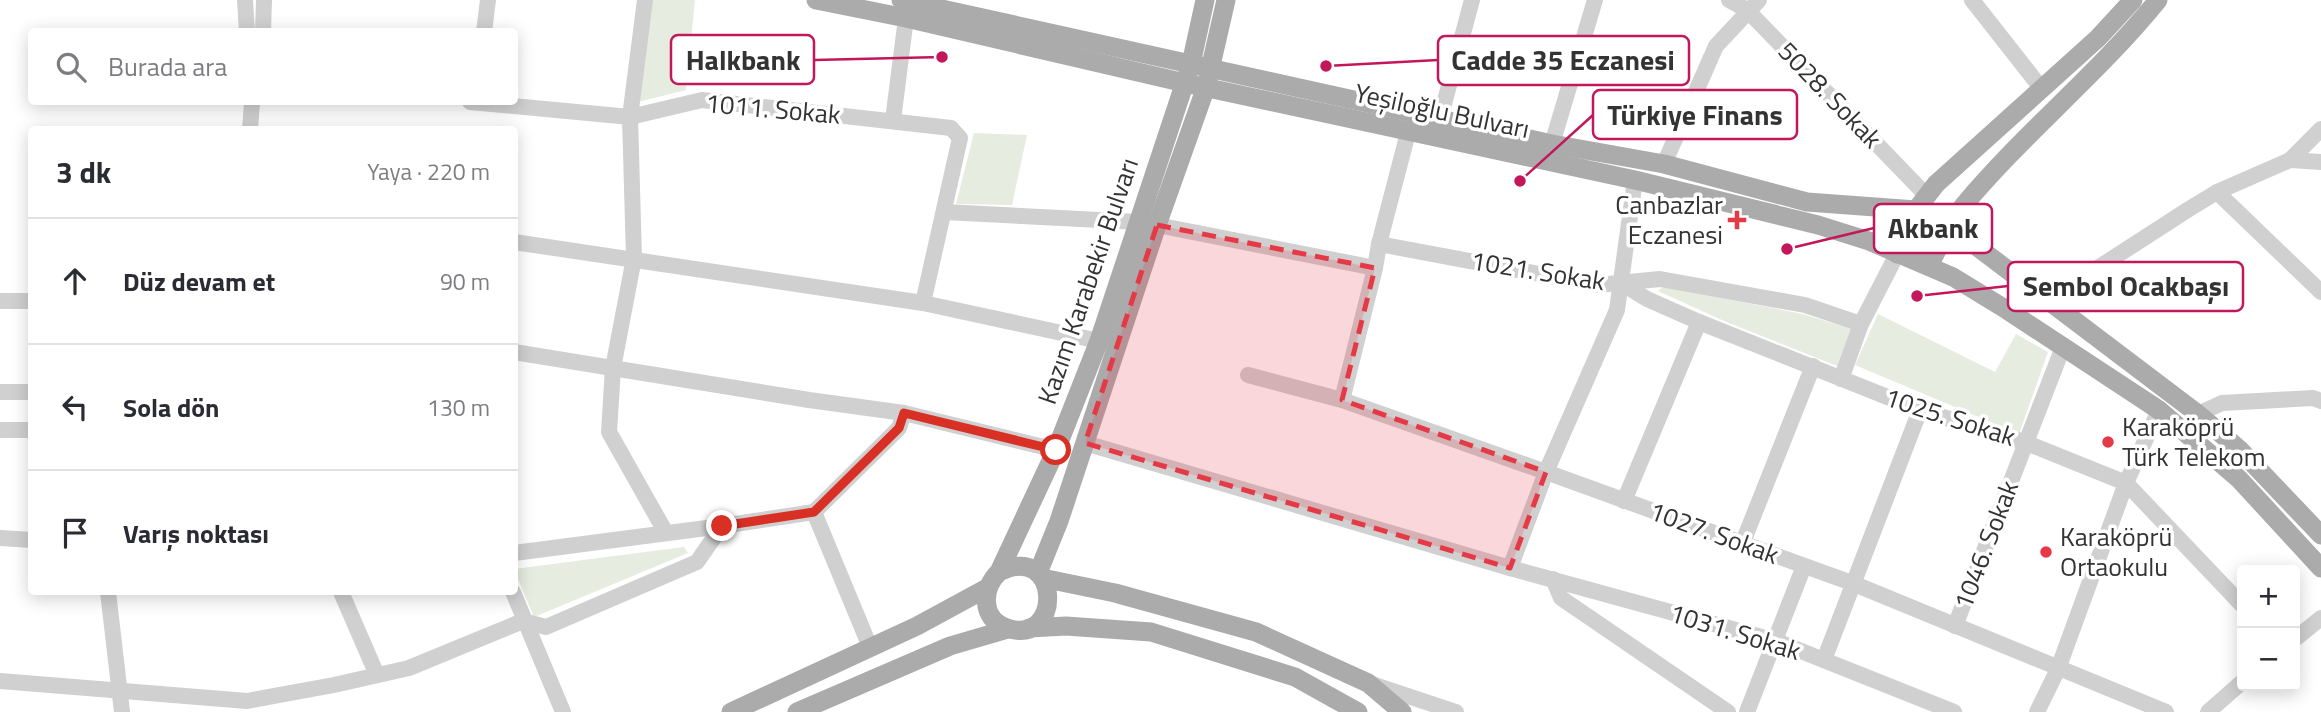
<!DOCTYPE html>
<html lang="tr">
<meta charset="utf-8">
<style>
:root{--surface:#fff;--page:#f7f7f7;--text:#2b2b33;--muted:#7c7c81;--line:#e1e1e2}
body{margin:0;font-family:"Titillium Web",sans-serif;background:var(--page);color:var(--text)}
.controls{position:absolute;right:21px;bottom:21px;display:grid;overflow:hidden;border-radius:7px;box-shadow:0 4px 18px #0003}
.controls button{width:63px;height:63px;display:grid;place-items:center;padding:0;border:0;border-bottom:2px solid var(--line);background:var(--surface);color:var(--text);font:35px sans-serif}
.stop{position:absolute;width:21px;height:21px;margin:-16px;border:5px solid #d93025;border-radius:50%;background:#fff}
.stop.end{background:#d93025;border-color:#fff;box-shadow:0 2px 7px #0008}
.list{margin:0;padding:0;list-style:none}
h2{display:flex;justify-content:space-between;align-items:center;height:91px;margin:0;padding:0 28px;font-size:30px}
h2 small{font-size:23px;font-weight:400;color:var(--muted)}
.list li{display:grid;grid-template-columns:46px 1fr auto;gap:21px;align-items:center;box-sizing:border-box;height:126px;padding:0 28px;border-top:2px solid var(--line)}
.list b{display:block;font-size:26px;white-space:nowrap}
.list em{font-size:23px;font-style:normal;color:var(--muted)}
.icon{flex:none;width:38px;height:38px;fill:none;stroke:currentColor;stroke-width:2;stroke-linecap:round;stroke-linejoin:round}
.map{position:relative;flex:none;width:2321px;height:712px;overflow:hidden}
.search{position:absolute;background:var(--surface);box-shadow:0 4px 18px #0003;left:28px;top:28px;width:490px;height:77px;display:flex;align-items:center;gap:18px;box-sizing:border-box;padding:0 24px;border-radius:7px;color:var(--muted);font-size:26px}
.panel{position:absolute;background:var(--surface);box-shadow:0 4px 18px #0003;left:28px;top:126px;width:490px;height:469px;border-radius:7px}
.map>svg:first-child{display:block}
.green{fill:#e6ecdf}
.lines{fill:none;stroke-linecap:round;stroke-linejoin:round}
.minor{stroke:#d0d0d0;stroke-width:16}
.major{stroke:#ababab;stroke-width:19}
.route{stroke:#d93025;stroke-width:9}
.marked{fill:#e63946;fill-opacity:0.2;stroke:#e63946;stroke-width:5;stroke-dasharray:14 9;stroke-linejoin:round}
.poi-dot{fill:#e63946;stroke:#fff;stroke-width:2.5}
.labels{text-anchor:middle;stroke-width:7;stroke-linejoin:round;paint-order:stroke}
.street-label{font-size:26px;fill:#333;stroke:#fff}
.poi-label{font-size:26px;fill:#333;stroke:#fff;text-anchor:start}
.leader{fill:none;stroke:#c2185b;stroke-width:2.5}
.callout-dot{fill:#c2185b;stroke:#fff;stroke-width:2.5}
.callout{fill:#fff;stroke:#c2185b;stroke-width:2.5}
.callout-label{font-size:28px;text-anchor:middle;font-weight:bold;fill:#333}
</style>
<div class="map">
<svg width="2321" height="712" viewBox="0 0 2321 712">
<rect width="100%" height="100%" fill="#fff"/>
<g class="green">
<polygon points="652,0 695,0 686,90 638,102"/>
<polygon points="974,133 1027,135 1012,205 956,204"/>
<polygon points="1663,287 1803,314 1851,329 1837,366 1724,321 1658,291"/>
<polygon points="1878,314 1995,372 2016,334 2048,352 2019,434 1855,365"/>
<polygon points="684,547 688,553 534,617 515,572 514,569"/>
</g>
<g class="lines">
<g class="minor">
<polyline points="245,0 247,32"/>
<polyline points="645,0 630,117 634,258 613,368 609,432 666,533"/>
<polyline points="1729,0 1747,10 1927,196"/>
<polyline points="1972,0 2041,88"/>
<polyline points="263,32 264,0"/>
<polyline points="484,32 488,0"/>
<polyline points="470,102 630,117 702,100 951,128 960,138 923,303"/>
<polyline points="1440,119 1472,0"/>
<polyline points="893,120 906,18"/>
<polyline points="250,130 252,102"/>
<polyline points="1552,144 1595,0"/>
<polyline points="2290,160 2321,162"/>
<polyline points="1664,164 1716,46 1759,0"/>
<polyline points="1635,180 1617,310 1546,472 1852,583 2166,712"/>
<polyline points="2217,192 2321,292"/>
<polyline points="944,212 1139,222"/>
<polyline points="1157,225 1375,268 1379,244 1409,129"/>
<polyline points="514,242 923,303 1099,341"/>
<polyline points="1379,244 1598,285 1660,279 1805,305 1861,324"/>
<polyline points="1621,283 1647,299 1699,322 1920,410 2024,442 2126,483 2242,605"/>
<polyline points="0,301 32,301"/>
<polyline points="2055,306 2090,273 2189,209 2217,192 2290,160 2321,129"/>
<polyline points="514,352 809,400 904,413 1056,450"/>
<polyline points="1248,375 1342,400 1546,472 1510,568"/>
<polyline points="1841,379 1861,324 1897,254"/>
<polyline points="0,392 32,392"/>
<polyline points="1342,400 1375,268"/>
<polyline points="2198,414 2222,403 2313,398 2321,401"/>
<polyline points="0,430 32,430"/>
<polyline points="1085,443 1510,568 1776,641 1954,712"/>
<polyline points="1624,501 1699,322"/>
<polyline points="814,512 870,647"/>
<polyline points="0,538 32,540"/>
<polyline points="1743,542 1813,366"/>
<polyline points="514,553 722,526"/>
<polyline points="1553,579 1561,598 1728,712"/>
<polyline points="108,592 122,712"/>
<polyline points="341,592 377,675"/>
<polyline points="513,592 563,712"/>
<polyline points="1955,626 2063,347"/>
<polyline points="2295,639 2321,618"/>
<polyline points="1824,660 1920,410"/>
<polyline points="0,681 247,701 334,685 409,668 523,621 546,627 697,562 722,526 814,512 899,428 904,413"/>
<polyline points="1372,684 1456,712"/>
<polyline points="1747,712 1804,566"/>
<polyline points="2037,712 2058,669 2126,483 2159,410"/>
<polyline points="2208,712 2242,682"/>
</g>
<g class="major">
<polyline points="816,0 906,18 1185,83 1635,180 1818,225 1869,241 1953,277 2007,310 2159,410 2239,479 2321,568"/>
<polyline points="901,0 1440,119 1552,144 1664,164 1807,202 1916,210 1951,227 2198,414 2240,450 2321,535"/>
<polyline points="1897,254 1916,210 1936,184 2098,38 2133,0"/>
<path d="M1929,265C1940,246 1950,222 1964,205C2024,133 2099,73 2158,0"/>
<path d="M999,572C1062,541 1063,647 1007,628C980,619 982,588 999,572L1056,450L1099,341L1191,64L1205,0"/>
<polyline points="1038,573 1059,521 1157,225 1206,87 1226,0"/>
<polyline points="1042,578 1115,593 1256,632 1368,683 1402,712"/>
<polyline points="1029,628 1066,626 1151,632 1295,677 1358,712"/>
<polyline points="731,712 917,626 987,588"/>
<polyline points="797,712 950,646 1008,629"/>
</g>
</g>
<g class="lines">
<polyline class="route" points="722,526 814,512 899,428 904,413 1056,450"/>
</g>
<path class="marked" d="M1157,225L1375,268L1342,400L1546,472L1510,568L1085,443Z"/>
<g class="poi-dot">
<path d="M1733.5 209.5h7v7h7v7h-7v7h-7v-7h-7v-7h7z"/>
<circle cx="2108" cy="442" r="7"/>
<circle cx="2046" cy="552" r="7"/>
</g>
<g class="labels">
<g class="street-label">
<text transform="translate(1830 95) rotate(46)" y="9">5028. Sokak</text>
<text transform="translate(773 109) rotate(5)" y="9">1011. Sokak</text>
<text transform="translate(1442 111) rotate(12)" y="9">Yeşiloğlu Bulvarı</text>
<text transform="translate(1538 271) rotate(9)" y="9">1021. Sokak</text>
<text transform="translate(1088 281) rotate(-71)" y="9">Kazım Karabekir Bulvarı</text>
<text transform="translate(1950 417) rotate(18)" y="9">1025. Sokak</text>
<text transform="translate(1714 533) rotate(20)" y="9">1027. Sokak</text>
<text transform="translate(1986 545) rotate(-69)" y="9">1046. Sokak</text>
<text transform="translate(1735 632) rotate(17)" y="9">1031. Sokak</text>
</g>
<g class="poi-label">
<text x="1723" y="214" text-anchor="end">Canbazlar<tspan x="1723" dy="30">Eczanesi</tspan></text>
<text x="2122" y="436">Karaköprü<tspan x="2122" dy="30">Türk Telekom</tspan></text>
<text x="2060" y="546">Karaköprü<tspan x="2060" dy="30">Ortaokulu</tspan></text>
</g>
</g>
<path class="leader" d="M942 57L814 60M1326 66L1438 60M1520 181L1593 115M1787 249L1874 228M1917 296L2008 286"/>
<g class="callout-dot">
<circle cx="942" cy="57" r="7"/>
<circle cx="1326" cy="66" r="7"/>
<circle cx="1520" cy="181" r="7"/>
<circle cx="1787" cy="249" r="7"/>
<circle cx="1917" cy="296" r="7"/>
</g>
<g class="callout">
<rect x="671" y="35" width="143" height="49" rx="7"/>
<rect x="1438" y="36" width="251" height="49" rx="7"/>
<rect x="1593" y="90" width="204" height="49" rx="7"/>
<rect x="1874" y="204" width="118" height="49" rx="7"/>
<rect x="2008" y="262" width="235" height="49" rx="7"/>
</g>
<g class="callout-label">
<text x="743" y="70">Halkbank</text>
<text x="1563" y="70">Cadde 35 Eczanesi</text>
<text x="1695" y="125">Türkiye Finans</text>
<text x="1933" y="238">Akbank</text>
<text x="2126" y="296">Sembol Ocakbaşı</text>
</g>
</svg>
<div class="controls">
<button>+</button>
<button>−</button>
</div>
<div class="stop" style="left:1056px;top:450px"></div>
<div class="stop end" style="left:722px;top:526px"></div>
<div class="search"><svg class="icon" aria-label="search" viewBox="0 0 24 24"><circle cx="10" cy="10" r="6"/><path d="M15 15l6 6"/></svg>Burada ara</div>
<section class="panel">
<h2>3 dk<small>Yaya · 220 m</small></h2>
<ul class="list">
<li><svg class="icon" aria-label="ahead" viewBox="0 0 24 24"><path d="M12 20V5M6 11l6-6 6 6"/></svg><div><b>Düz devam et</b></div><em>90 m</em></li>
<li><svg class="icon" aria-label="left" viewBox="0 0 24 24"><path d="M17 20v-9H6M10 6l-5 5 5 5"/></svg><div><b>Sola dön</b></div><em>130 m</em></li>
<li><svg class="icon" aria-label="arrive" viewBox="0 0 24 24"><path d="M6 21V4h12l-3 4 3 4H6"/></svg><div><b>Varış noktası</b></div></li>
</ul>
</section>
</div>
